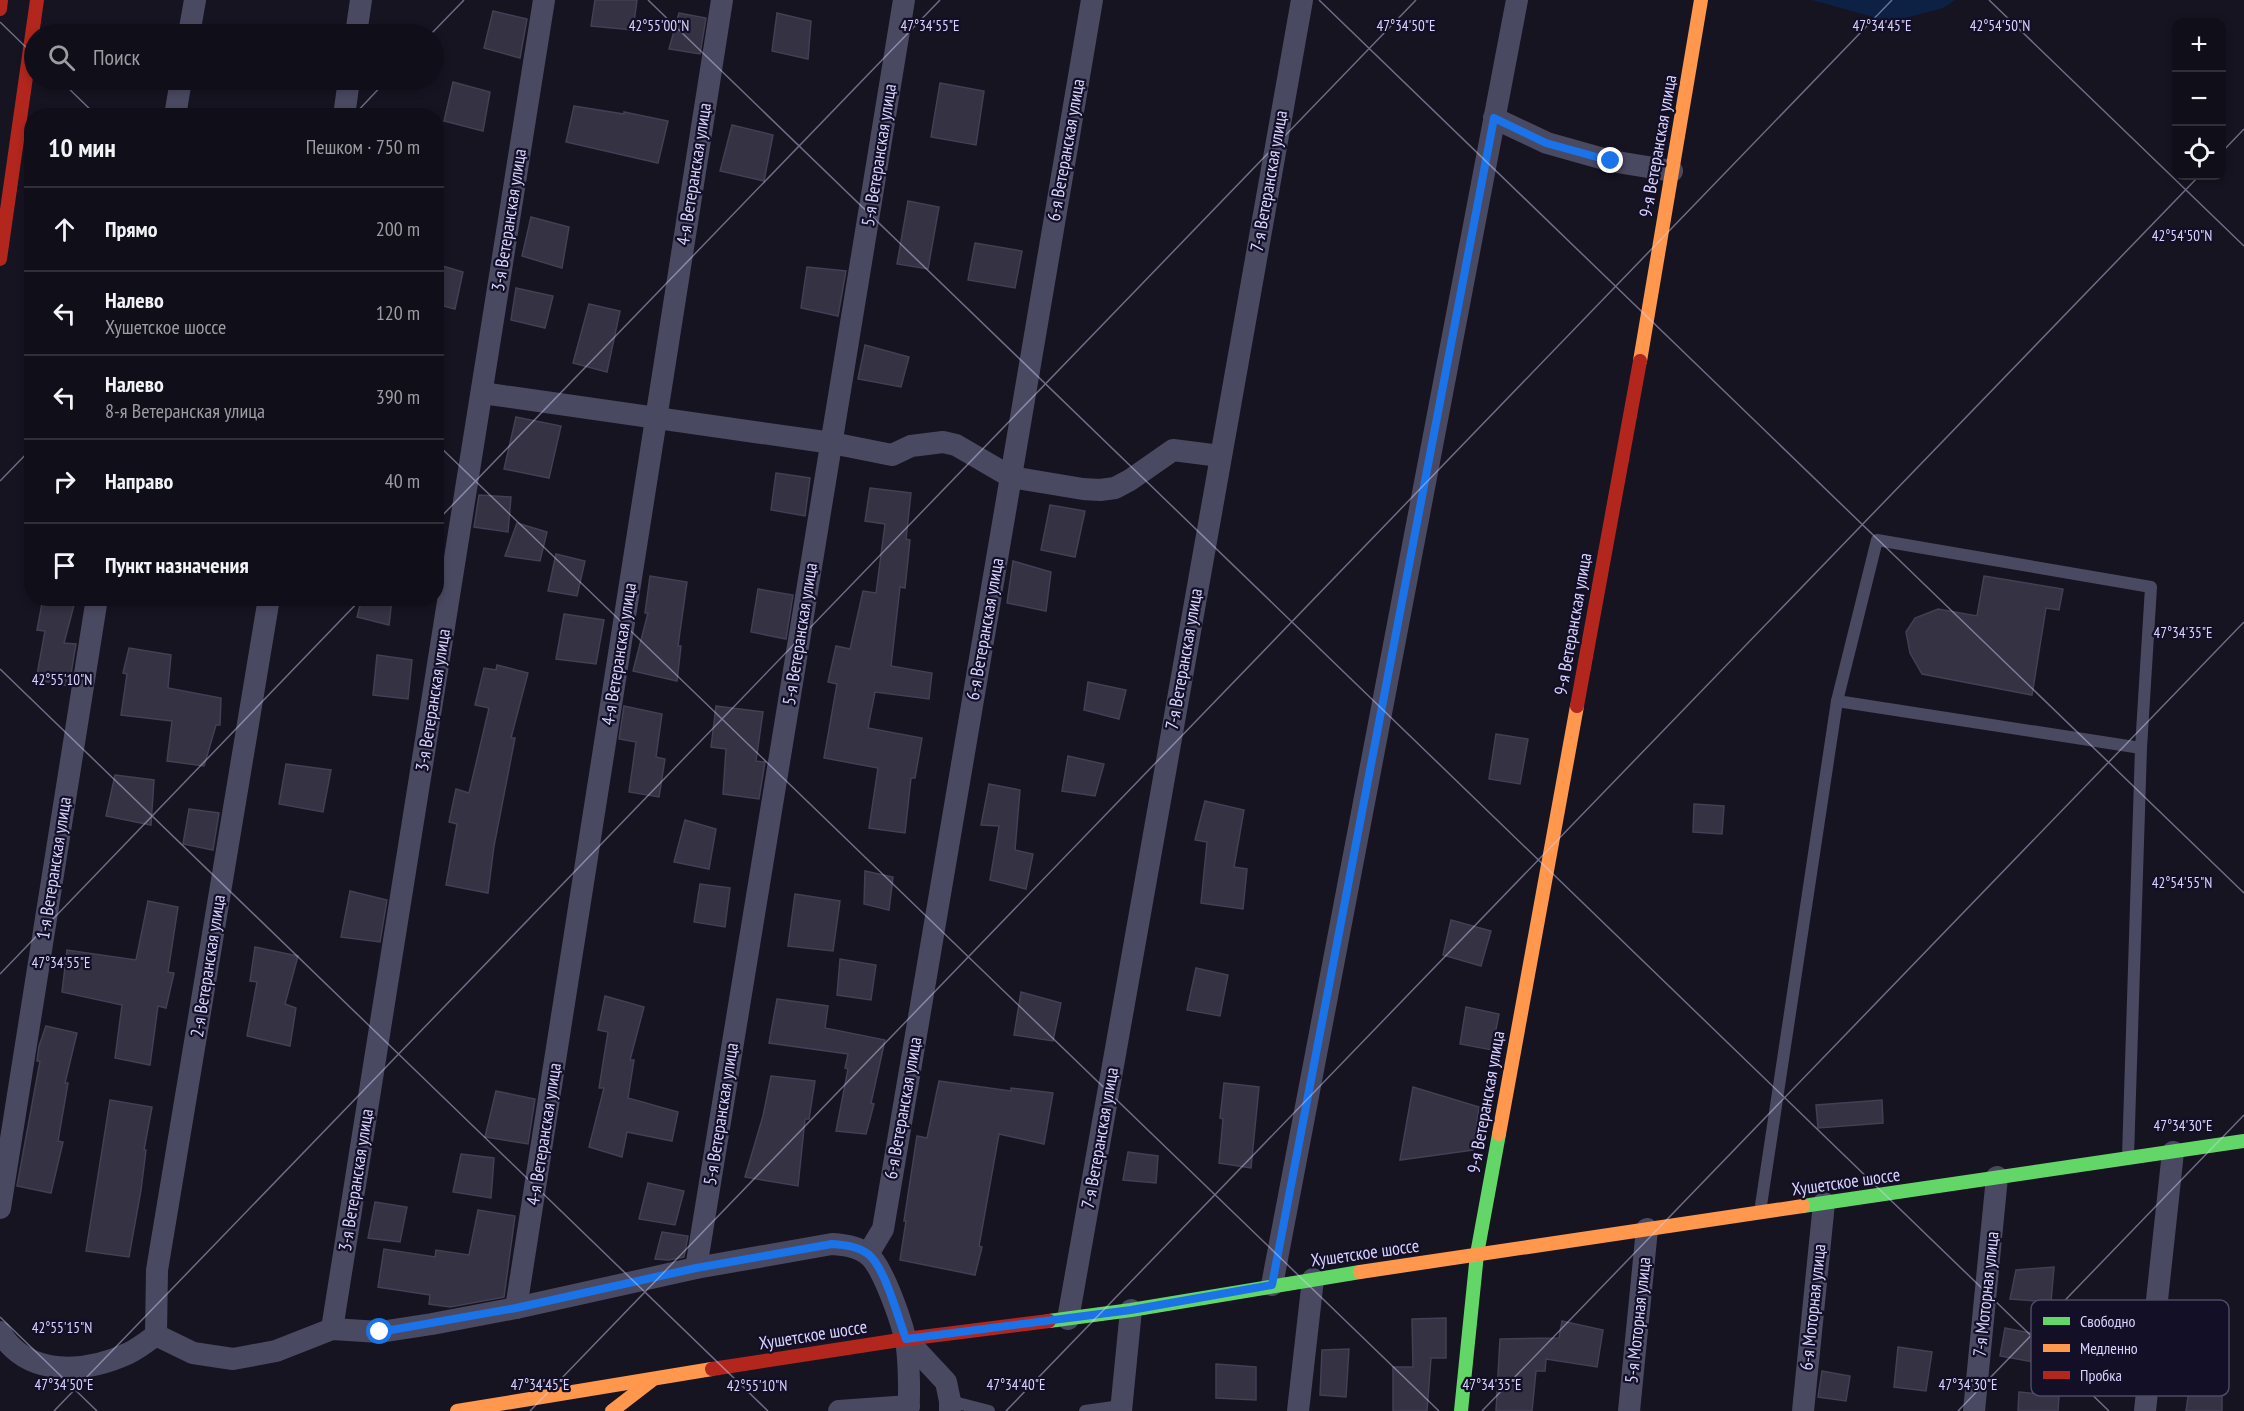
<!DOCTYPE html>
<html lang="ru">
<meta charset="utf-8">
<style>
:root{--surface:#100f19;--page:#191822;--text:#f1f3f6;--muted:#9c9ca2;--line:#302f38}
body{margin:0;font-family:"PT Sans Narrow",sans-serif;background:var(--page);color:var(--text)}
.controls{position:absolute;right:18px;top:18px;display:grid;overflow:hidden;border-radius:12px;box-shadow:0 3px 9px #0003}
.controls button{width:54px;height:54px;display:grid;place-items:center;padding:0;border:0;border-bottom:2px solid var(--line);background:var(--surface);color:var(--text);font:30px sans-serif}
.stop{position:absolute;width:18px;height:18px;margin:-14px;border:4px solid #1a73e8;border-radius:50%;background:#fff}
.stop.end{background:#1a73e8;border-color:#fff;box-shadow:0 2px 6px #0008}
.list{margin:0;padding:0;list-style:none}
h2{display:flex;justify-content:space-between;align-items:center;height:78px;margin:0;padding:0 24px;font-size:26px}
h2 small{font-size:20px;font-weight:400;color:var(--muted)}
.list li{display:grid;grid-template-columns:39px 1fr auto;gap:18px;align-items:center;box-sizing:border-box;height:84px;padding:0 24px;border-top:2px solid var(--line)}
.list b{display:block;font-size:22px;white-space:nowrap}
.list p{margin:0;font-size:20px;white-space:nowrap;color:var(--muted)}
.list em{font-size:20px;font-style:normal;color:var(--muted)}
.icon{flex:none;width:33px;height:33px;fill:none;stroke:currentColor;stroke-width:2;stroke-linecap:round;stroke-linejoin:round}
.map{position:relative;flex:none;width:2244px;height:1411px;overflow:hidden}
.search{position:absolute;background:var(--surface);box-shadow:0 3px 9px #0003;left:24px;top:24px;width:420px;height:66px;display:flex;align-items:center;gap:15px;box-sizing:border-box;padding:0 21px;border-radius:33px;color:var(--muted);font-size:22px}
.panel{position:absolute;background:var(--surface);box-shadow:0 3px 9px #0003;left:24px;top:108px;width:420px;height:498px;border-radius:24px}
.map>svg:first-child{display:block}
.water{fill:#0d2144}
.building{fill:#343243;stroke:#433f54;stroke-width:1.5}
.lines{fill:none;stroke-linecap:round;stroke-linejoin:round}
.lane{stroke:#4a4962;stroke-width:12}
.street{stroke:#4a4962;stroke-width:22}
.fast{stroke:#63d668;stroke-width:14}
.slow{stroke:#ff974d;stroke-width:14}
.jam{stroke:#b3261e;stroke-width:14}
.route{stroke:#1a73e8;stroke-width:8}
.ticks{fill:none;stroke:#d9d4ff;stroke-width:1.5;stroke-opacity:0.45}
.labels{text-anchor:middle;stroke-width:4.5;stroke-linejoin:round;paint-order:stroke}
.street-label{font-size:18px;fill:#d9d4ff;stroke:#130f26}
.key{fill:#130f26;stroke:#4e4a67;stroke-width:1.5}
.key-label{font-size:16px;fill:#d9d4ff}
.ticks-label{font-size:15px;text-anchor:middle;fill:#d9d4ff;stroke:#130f26;stroke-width:4.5;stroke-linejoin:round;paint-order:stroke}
</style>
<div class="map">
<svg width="2244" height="1411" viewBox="0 0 2244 1411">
<rect width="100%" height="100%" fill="#161421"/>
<polygon class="water" points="1812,0 1955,0 1943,8 1891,22"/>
<g class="building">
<polygon points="595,0 637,0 633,30 591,26"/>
<polygon points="493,11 527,19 520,58 484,48"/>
<polygon points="679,13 706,18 700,54 669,49"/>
<polygon points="777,13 811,21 808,59 772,51"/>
<polygon points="453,82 490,92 483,131 444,121"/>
<polygon points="940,83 984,91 976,145 931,137"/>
<polygon points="574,106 624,114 624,112 668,121 658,163 566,142"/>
<polygon points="732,125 773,135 764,181 720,171"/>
<polygon points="908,201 939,207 928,269 897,264"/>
<polygon points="531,217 569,227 562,268 522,256"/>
<polygon points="975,243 1022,251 1015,288 968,280"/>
<polygon points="436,264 463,272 455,309 436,304"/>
<polygon points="807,267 846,271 838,316 801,308"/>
<polygon points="516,288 553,296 545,328 511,320"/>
<polygon points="589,304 620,311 607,372 573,363"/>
<polygon points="865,345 909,357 901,387 858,379"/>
<polygon points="516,417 561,426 549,478 504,469"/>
<polygon points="776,473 810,478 805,516 771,510"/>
<polygon points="870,488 911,493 906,539 910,540 905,588 900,587 891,666 932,673 929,699 875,692 868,728 922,738 915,778 911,778 905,833 869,828 878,768 824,758 837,684 828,682 836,646 850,649 863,591 876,593 885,524 865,521"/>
<polygon points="479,495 511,497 508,532 474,527"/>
<polygon points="1050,505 1085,511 1075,557 1041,550"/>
<polygon points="517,523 547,532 540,561 505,556"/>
<polygon points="556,554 585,561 577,596 548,591"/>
<polygon points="1013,561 1051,572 1046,611 1007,603"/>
<polygon points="650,576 687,582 678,646 681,646 677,681 633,671 648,613 645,613"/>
<polygon points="1984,576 2063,589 2059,610 2046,608 2032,695 1922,674 1910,653 1906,632 1915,618 1938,609 1977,616"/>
<polygon points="758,589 793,595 786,639 751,632"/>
<polygon points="43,598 74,605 64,643 76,644 69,686 36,680 45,631 37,630"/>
<polygon points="362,598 392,598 389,625 357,617"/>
<polygon points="564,614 604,620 596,664 556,659"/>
<polygon points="129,648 171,655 168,688 221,698 220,725 216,725 204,766 167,761 172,721 121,715 127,674 123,673"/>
<polygon points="377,655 412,660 408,699 373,695"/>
<polygon points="497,665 528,673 511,738 515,738 494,846 488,893 446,885 457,824 449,822 456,789 469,793 489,708 475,705 484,668 496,670"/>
<polygon points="1088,682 1126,690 1119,719 1084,710"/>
<polygon points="624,706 662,714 656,757 665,759 659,797 629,792 636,742 619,739"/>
<polygon points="716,706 763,712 756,761 765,762 759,799 723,794 726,749 711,747"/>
<polygon points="1496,734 1528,739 1520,784 1489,779"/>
<polygon points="1068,756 1104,764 1095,796 1062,791"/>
<polygon points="286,764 331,770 323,812 279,804"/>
<polygon points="115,775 154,780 151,825 106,816"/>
<polygon points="989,784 1020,790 1015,850 1033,854 1026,889 990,880 999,826 981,825"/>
<polygon points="1205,801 1244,810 1234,867 1247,869 1243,909 1201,903 1207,842 1195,840"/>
<polygon points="1694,804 1724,806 1722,834 1693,832"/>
<polygon points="189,809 219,813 213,850 183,844"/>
<polygon points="685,820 716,829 709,869 674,862"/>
<polygon points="865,871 893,877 889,910 864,904"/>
<polygon points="700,884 730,888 725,927 694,922"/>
<polygon points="350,891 387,900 380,942 341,937"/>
<polygon points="795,894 840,901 833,951 788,946"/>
<polygon points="148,901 178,907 168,972 174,973 166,1008 158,1006 150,1065 115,1058 122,1005 62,992 67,950 136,960"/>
<polygon points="1451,920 1491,931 1481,966 1443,955"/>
<polygon points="255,947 298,956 285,1004 296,1008 290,1046 247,1036 257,982 250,981"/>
<polygon points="840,959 876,965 871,1000 837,995"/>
<polygon points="1196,968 1228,975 1220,1016 1187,1010"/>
<polygon points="1021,992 1061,1003 1053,1041 1014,1035"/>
<polygon points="605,996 644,1007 630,1060 634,1060 628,1098 678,1112 672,1141 627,1132 622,1157 589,1147 604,1088 599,1088 608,1032 598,1030"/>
<polygon points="777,999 828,1006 825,1028 885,1040 871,1103 874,1104 866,1134 836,1131 848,1069 845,1068 848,1054 769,1043"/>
<polygon points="1466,1007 1499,1014 1492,1050 1460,1044"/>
<polygon points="46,1026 77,1033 65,1083 68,1083 58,1141 63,1142 51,1193 17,1186 40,1061 37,1061 39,1046"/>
<polygon points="771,1076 815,1081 809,1119 805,1119 798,1186 745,1177 763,1116"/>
<polygon points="939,1081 1011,1091 1011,1088 1053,1093 1044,1144 999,1134 979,1246 982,1247 975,1275 900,1260 906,1221 904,1221 917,1136 927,1138"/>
<polygon points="1224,1083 1259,1087 1251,1168 1219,1163 1223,1119 1220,1118"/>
<polygon points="1413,1087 1479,1107 1473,1150 1400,1160"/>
<polygon points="496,1091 535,1099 528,1144 485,1137"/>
<polygon points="110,1100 152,1107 144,1150 146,1150 141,1190 129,1257 86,1251"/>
<polygon points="1882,1100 1883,1123 1818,1128 1816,1105"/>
<polygon points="1128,1152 1158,1156 1156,1183 1123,1180"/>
<polygon points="461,1154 494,1158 491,1198 453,1192"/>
<polygon points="648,1183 684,1191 675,1225 639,1219"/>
<polygon points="375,1202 407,1207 400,1242 368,1238"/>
<polygon points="478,1210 515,1216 504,1297 450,1307 429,1304 430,1295 378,1287 384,1249 435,1257 436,1250 469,1255"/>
<polygon points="662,1232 688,1236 684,1257 669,1260 655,1259"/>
<polygon points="2054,1267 2051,1302 2010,1299 2016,1270"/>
<polygon points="1446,1318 1446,1358 1431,1358 1427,1411 1393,1411 1393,1367 1413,1367 1412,1319"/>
<polygon points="1562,1321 1603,1330 1597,1367 1546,1359 1545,1371 1536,1371 1532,1411 1496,1411 1500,1339 1559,1338"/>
<polygon points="2005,1328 2040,1335 2033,1362 2000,1356"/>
<polygon points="1898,1347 1932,1352 1926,1391 1894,1387"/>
<polygon points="1349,1349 1346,1397 1320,1395 1322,1350"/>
<polygon points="1216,1364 1256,1367 1256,1400 1216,1398"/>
<polygon points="1822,1371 1850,1376 1846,1401 1818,1397"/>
<polygon points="2189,1390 2222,1394 2222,1411 2186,1411"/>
<polygon points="2019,1392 2059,1396 2058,1411 2018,1411"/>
</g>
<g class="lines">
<g class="lane">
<polyline points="2128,1157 2141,748 2151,587 1877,540 1837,701 2141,748"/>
<polyline points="1760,1212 1837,701"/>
<polyline points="950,1401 989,1411"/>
<polyline points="1085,1411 1121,1406"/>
</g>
<g class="street">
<polyline points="189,34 195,0"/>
<polyline points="356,34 361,0"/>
<polyline points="175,116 181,80"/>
<polyline points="344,116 349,80"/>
<polyline points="1494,118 1547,143 1611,161 1672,171"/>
<polyline points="482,393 832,443 892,455 911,446 943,442 956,445 1011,477 1083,489 1100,490 1115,488 1130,480 1173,450 1220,456"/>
<polyline points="0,1208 97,598"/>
<polyline points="868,1254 883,1229 1092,0"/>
<polyline points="696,1268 904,0"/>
<polyline points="1272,1285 1517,0"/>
<polyline points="516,1308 722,0"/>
<polyline points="1068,1319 1302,0"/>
<polyline points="332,1329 544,0"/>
<path d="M0,1332C28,1378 86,1373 129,1353C139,1348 148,1341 156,1335L193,1353L233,1359L276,1351L332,1329L380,1332L432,1324L516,1308L696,1268L832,1244C844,1245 857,1246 867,1254C882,1264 900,1318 905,1337C909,1351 910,1396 908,1411"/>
<polyline points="156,1335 157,1270 269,598"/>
<polyline points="906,1339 946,1382 950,1401 950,1411"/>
<polyline points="839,1411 909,1406"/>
<polyline points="1121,1411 1131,1310"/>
<polyline points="1298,1411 1313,1279"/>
<polyline points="1629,1411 1647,1229"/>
<polyline points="1803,1411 1824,1203"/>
<polyline points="1974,1411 1997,1177"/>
<polyline points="2145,1411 2173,1152"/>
</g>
<g class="fast">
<polyline points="1803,1206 2244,1141"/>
<polyline points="1049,1321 1131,1310 1360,1272"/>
<polyline points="1461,1411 1477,1254 1499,1134"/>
</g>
<g class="slow">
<polyline points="1640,361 1701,0"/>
<polyline points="1499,1134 1577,706"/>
<polyline points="1360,1272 1803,1206"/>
<polyline points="457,1411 712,1369"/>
<polyline points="612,1411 651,1381"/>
</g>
<g class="jam">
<polyline points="0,9 1,0"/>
<polyline points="0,259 37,0"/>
<polyline points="1577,706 1640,361"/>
<polyline points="712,1369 906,1339 1049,1321"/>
</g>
</g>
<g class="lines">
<path class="route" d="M380,1332L516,1308L696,1268L832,1244C844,1245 857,1246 868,1254C885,1267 898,1318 906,1339L1131,1310L1272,1285L1494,118L1546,143L1611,161"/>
</g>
<path class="ticks" d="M648,0L2109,1411M1319,0L2244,893M1989,0L2244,246M0,22L34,55M431,34L464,0M60,80L97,116M353,116L387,80M2222,152L2244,129M436,443L1439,1411M0,481L32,448M436,522L940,0M0,669L768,1411M0,974L362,598M0,1317L97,1411M54,1411L1416,0M530,1411L1892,0M1006,1411L2199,176M1482,1411L2244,622M1958,1411L2244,1115"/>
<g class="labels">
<g class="street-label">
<text transform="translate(1658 146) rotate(-80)" y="6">9-я Ветеранская улица</text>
<text transform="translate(1066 150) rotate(-80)" y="6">6-я Ветеранская улица</text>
<text transform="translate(879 155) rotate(-81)" y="6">5-я Ветеранская улица</text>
<text transform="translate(694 174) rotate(-81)" y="6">4-я Ветеранская улица</text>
<text transform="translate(1269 181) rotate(-80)" y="6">7-я Ветеранская улица</text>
<text transform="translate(509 220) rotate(-81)" y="6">3-я Ветеранская улица</text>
<text transform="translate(1573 624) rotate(-80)" y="6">9-я Ветеранская улица</text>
<text transform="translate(985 629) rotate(-80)" y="6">6-я Ветеранская улица</text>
<text transform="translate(800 634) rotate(-81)" y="6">5-я Ветеранская улица</text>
<text transform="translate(619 654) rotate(-81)" y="6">4-я Ветеранская улица</text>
<text transform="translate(1184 659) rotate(-80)" y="6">7-я Ветеранская улица</text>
<text transform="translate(433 700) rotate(-81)" y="6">3-я Ветеранская улица</text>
<text transform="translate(54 868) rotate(-81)" y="6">1-я Ветеранская улица</text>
<text transform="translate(208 966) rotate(-81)" y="6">2-я Ветеранская улица</text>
<text transform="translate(1486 1102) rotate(-80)" y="6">9-я Ветеранская улица</text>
<text transform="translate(903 1108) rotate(-80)" y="6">6-я Ветеранская улица</text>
<text transform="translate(721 1114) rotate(-81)" y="6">5-я Ветеранская улица</text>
<text transform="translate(544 1134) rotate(-81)" y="6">4-я Ветеранская улица</text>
<text transform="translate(1100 1138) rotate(-80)" y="6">7-я Ветеранская улица</text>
<text transform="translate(356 1180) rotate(-81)" y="6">3-я Ветеранская улица</text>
<text transform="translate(1846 1182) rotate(-8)" y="6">Хушетское шоссе</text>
<text transform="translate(1365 1253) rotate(-8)" y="6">Хушетское шоссе</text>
<text transform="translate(1986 1294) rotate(-84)" y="6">7-я Моторная улица</text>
<text transform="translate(1813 1307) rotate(-84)" y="6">6-я Моторная улица</text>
<text transform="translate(1638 1320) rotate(-84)" y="6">5-я Моторная улица</text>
<text transform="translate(813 1335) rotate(-9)" y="6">Хушетское шоссе</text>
</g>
</g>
<rect x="2031" y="1300" width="198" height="96" rx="9" class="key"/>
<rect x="2043" y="1317" width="27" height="8" fill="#63d668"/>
<rect x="2043" y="1344" width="27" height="8" fill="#ff974d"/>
<rect x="2043" y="1371" width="27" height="8" fill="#b3261e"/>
<g class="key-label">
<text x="2080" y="1327">Свободно</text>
<text x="2080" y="1354">Медленно</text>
<text x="2080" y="1381">Пробка</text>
</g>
<g class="ticks-label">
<text x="659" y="31">42°55'00"N</text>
<text x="2000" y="31">42°54'50"N</text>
<text x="930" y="31">47°34'55"E</text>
<text x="1406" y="31">47°34'50"E</text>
<text x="1882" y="31">47°34'45"E</text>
<text x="2182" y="241">42°54'50"N</text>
<text x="2183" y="638">47°34'35"E</text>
<text x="62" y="685">42°55'10"N</text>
<text x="2182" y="888">42°54'55"N</text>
<text x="61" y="968">47°34'55"E</text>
<text x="2183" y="1131">47°34'30"E</text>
<text x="62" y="1333">42°55'15"N</text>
<text x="64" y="1390">47°34'50"E</text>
<text x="540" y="1390">47°34'45"E</text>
<text x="1016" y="1390">47°34'40"E</text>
<text x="1492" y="1390">47°34'35"E</text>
<text x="1968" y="1390">47°34'30"E</text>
<text x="757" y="1391">42°55'10"N</text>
</g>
</svg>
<div class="controls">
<button>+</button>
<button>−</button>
<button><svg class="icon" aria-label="locate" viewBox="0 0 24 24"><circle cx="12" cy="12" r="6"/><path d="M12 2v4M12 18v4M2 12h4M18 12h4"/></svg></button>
</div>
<div class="stop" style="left:380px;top:1332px"></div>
<div class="stop end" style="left:1611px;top:161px"></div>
<div class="search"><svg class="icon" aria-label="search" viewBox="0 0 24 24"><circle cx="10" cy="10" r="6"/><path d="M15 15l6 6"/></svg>Поиск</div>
<section class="panel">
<h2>10 мин<small>Пешком · 750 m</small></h2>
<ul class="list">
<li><svg class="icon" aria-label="ahead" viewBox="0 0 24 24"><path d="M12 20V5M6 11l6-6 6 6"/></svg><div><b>Прямо</b></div><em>200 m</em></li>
<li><svg class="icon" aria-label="left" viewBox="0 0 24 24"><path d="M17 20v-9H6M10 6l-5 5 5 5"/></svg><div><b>Налево</b><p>Хушетское шоссе</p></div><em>120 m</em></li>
<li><svg class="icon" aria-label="left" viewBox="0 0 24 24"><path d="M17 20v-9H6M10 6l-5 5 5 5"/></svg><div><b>Налево</b><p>8-я Ветеранская улица</p></div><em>390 m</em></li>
<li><svg class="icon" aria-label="right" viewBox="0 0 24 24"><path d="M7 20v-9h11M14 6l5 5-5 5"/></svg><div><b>Направо</b></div><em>40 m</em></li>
<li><svg class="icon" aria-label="arrive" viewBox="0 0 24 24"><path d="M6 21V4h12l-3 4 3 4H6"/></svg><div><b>Пункт назначения</b></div></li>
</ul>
</section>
</div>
